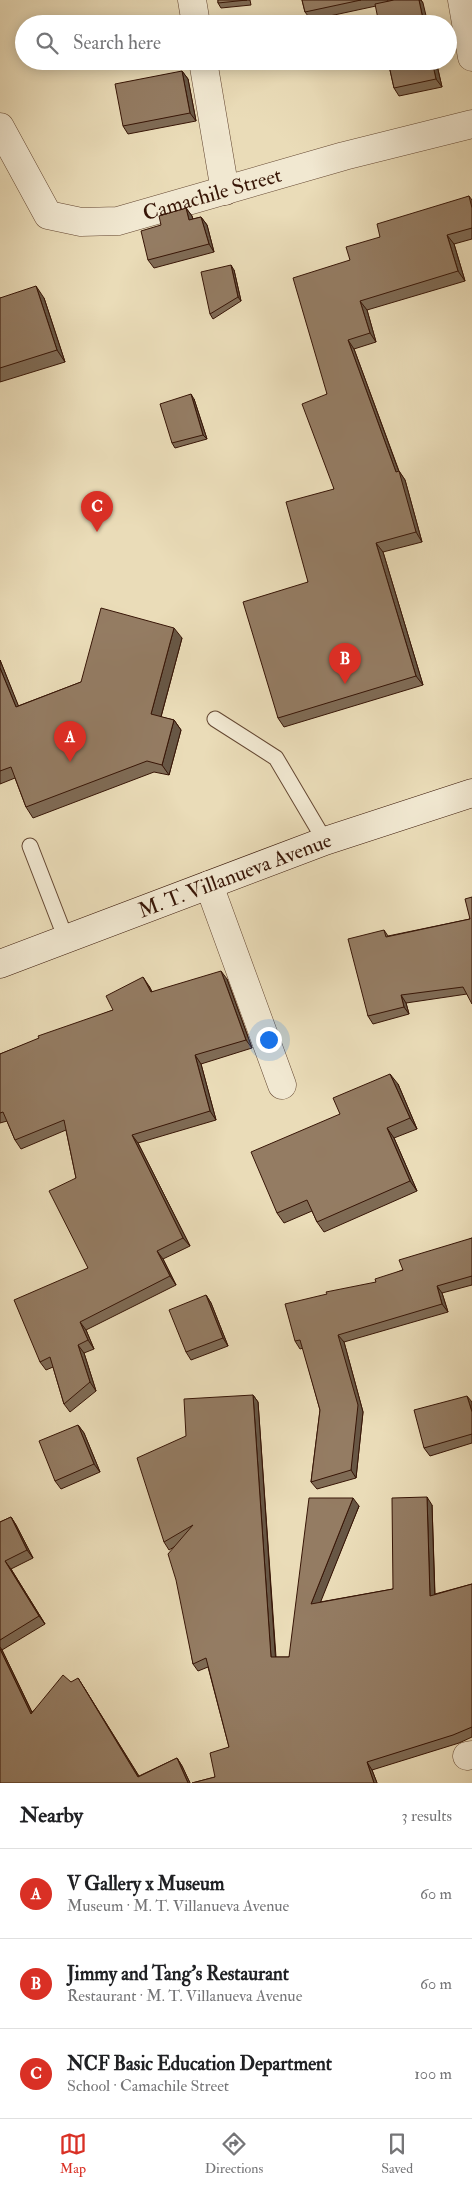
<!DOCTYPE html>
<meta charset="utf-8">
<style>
:root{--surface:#fff;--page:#f2f2f2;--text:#202124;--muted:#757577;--line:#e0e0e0;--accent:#d93025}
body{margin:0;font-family:"IM FELL Double Pica",serif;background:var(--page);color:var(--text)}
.you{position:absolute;left:268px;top:1039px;width:18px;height:18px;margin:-12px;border:4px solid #fff;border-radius:50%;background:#1a73e8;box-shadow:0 0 0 8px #1a73e833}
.badge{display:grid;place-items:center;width:32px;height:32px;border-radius:50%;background:var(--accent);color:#fff;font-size:16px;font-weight:700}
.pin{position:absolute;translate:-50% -41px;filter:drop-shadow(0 1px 2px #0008)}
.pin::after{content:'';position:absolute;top:26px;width:18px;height:15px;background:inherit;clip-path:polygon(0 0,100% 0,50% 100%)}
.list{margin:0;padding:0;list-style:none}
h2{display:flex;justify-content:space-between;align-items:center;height:65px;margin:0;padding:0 20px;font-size:21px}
h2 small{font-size:16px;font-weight:400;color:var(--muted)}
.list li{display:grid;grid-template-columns:32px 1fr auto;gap:15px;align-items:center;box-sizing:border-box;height:90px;padding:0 20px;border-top:1px solid var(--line)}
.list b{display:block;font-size:19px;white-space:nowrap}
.list p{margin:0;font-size:16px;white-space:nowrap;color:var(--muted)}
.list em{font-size:16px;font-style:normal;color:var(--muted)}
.icon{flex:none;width:28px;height:28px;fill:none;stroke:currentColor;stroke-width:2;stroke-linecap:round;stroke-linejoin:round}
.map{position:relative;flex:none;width:472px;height:1783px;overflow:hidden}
.search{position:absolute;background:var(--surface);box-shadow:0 2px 12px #0003;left:15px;right:15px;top:15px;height:55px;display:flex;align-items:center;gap:12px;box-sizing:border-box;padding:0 18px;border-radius:28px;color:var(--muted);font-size:19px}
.sheet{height:335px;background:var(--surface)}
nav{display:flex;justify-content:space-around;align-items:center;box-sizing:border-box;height:70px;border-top:1px solid var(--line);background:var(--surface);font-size:14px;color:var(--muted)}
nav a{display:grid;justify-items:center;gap:2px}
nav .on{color:var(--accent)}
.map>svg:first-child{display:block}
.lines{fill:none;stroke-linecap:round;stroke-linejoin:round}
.lane-casing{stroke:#644732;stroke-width:17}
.street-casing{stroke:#644732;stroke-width:29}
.secondary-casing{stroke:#371506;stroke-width:29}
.lane{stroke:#f1e8d1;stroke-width:15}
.street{stroke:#f1e8d1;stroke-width:28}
.secondary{stroke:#f1e8d1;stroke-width:28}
.wall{fill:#7f6b55;stroke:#371506}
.shaded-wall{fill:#685745;stroke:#371506}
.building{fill:#947c63;stroke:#371506}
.labels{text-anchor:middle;stroke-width:4;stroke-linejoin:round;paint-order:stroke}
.street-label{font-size:21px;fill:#371506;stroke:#f1e8d1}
</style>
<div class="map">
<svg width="472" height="1783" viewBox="0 0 472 1783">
<rect width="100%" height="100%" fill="#eadcb8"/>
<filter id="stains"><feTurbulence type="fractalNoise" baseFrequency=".004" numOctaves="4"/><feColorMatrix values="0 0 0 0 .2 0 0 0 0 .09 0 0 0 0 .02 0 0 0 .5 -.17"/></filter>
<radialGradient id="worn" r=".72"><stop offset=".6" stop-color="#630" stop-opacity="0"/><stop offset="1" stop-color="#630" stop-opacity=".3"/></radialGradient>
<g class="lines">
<defs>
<g id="lane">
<polyline points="215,719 276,758 325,841"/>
<polyline points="30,846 66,939"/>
</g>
<g id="street">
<polyline points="192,0 196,24"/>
<polyline points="462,0 472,57"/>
<polyline points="203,61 225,191"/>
<path id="s1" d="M0,127L48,215L81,222L118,221L344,156L472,124"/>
<polyline points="209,885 282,1085"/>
<polyline points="467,1756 472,1755"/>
</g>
<g id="secondary">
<path id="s2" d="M0,964L325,841L472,793"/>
</g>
</defs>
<use href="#lane" class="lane-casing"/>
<use href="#street" class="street-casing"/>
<use href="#secondary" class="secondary-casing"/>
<use href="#lane" class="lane"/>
<use href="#street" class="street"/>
<use href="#secondary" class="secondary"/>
</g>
<g class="wall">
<polygon points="218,0 250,0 251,5 221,8 218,3"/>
<polygon points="302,0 388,0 388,1 394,0 421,0 423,3 376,6 311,20 305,12"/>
<polygon points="388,61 436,61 442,87 399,96 394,88"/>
<polygon points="182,71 188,79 196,121 128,134 123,126"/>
<polygon points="469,196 472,200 472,239 454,244 465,281 367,310 376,342 354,349 399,471 405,480 422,542 383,552 423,685 284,727 278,718 308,582 334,489 327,394 350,260 380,237"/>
<polygon points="186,208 192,216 193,219 201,217 207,225 214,252 154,268 148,260 161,225"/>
<polygon points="234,270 241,301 213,319 210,314"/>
<polygon points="0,298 44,298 65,362 0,382"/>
<polygon points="194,399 207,439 175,448 172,443"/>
<polygon points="182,638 161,717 174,720 181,730 169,775 154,772 33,818 26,807 15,778 0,784 0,660 18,706 81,682"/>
<polygon points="472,897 467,994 406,1003 409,1014 373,1024 368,1016 384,930 388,936 470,919"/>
<polygon points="227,979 252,1048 201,1064 216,1120 138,1143 190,1246 163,1259 176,1285 86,1330 94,1349 84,1353 96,1391 70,1412 64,1404 53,1367 46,1370 40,1362 88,1268 76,1178 66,1130 21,1149 15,1140 7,1121 0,1123 0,1054 113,1010 149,986 152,992"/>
<polygon points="398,1084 417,1129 394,1138 417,1191 324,1232 317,1222 312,1211 284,1223 277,1213 340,1114"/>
<polygon points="472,1238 472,1285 442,1293 448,1312 344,1342 363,1412 356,1478 317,1489 311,1482 320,1410 303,1348 300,1349 295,1341 376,1282"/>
<polygon points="206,1295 211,1303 228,1346 191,1360 186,1352"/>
<polygon points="253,1395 258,1402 276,1657 289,1657 359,1506 320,1602 393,1589 432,1505 435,1594 472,1584 472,1737 459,1743 372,1770 377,1783 192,1783 215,1777 229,1747 208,1667 198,1671 193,1664 174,1547 169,1550 164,1542 186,1436"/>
<polygon points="472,1402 472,1443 430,1456 424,1448"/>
<polygon points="78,1425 84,1433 100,1472 61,1489 55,1481"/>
<polygon points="11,1517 16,1525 33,1558 11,1569 45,1624 2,1650 32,1712 71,1682 83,1686 139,1776 177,1758 182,1766 190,1783 0,1783 0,1522"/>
</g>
<g class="shaded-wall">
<polygon points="419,0 421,0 423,3 428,24 424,24"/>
<polygon points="432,61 436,61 442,87 436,79"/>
<polygon points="182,71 188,79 196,121 190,113"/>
<polygon points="186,208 192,216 195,228 189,220"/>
<polygon points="201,217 207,225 214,252 209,244"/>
<polygon points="447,235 454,244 465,281 458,271"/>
<polygon points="231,265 234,270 241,301 238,297"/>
<polygon points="36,286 44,298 65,362 57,350"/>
<polygon points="360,301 367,310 376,342 370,333"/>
<polygon points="348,340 354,349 399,472 399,471 405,480 422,542 416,532 396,472"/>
<polygon points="191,394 194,399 207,439 203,435"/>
<polygon points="376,543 383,552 423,685 416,676"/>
<polygon points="174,628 182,638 159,724 151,714"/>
<polygon points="0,660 23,717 16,707 0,668"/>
<polygon points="174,720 181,730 169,775 162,765"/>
<polygon points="221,971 227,979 252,1048 246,1040"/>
<polygon points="143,977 149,986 157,1001 151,992"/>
<polygon points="401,995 406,1003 409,1014 404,1007"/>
<polygon points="195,1055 201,1064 216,1120 210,1111"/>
<polygon points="390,1074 398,1084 417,1129 410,1118"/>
<polygon points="387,1128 394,1138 417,1191 410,1181"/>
<polygon points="132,1135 138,1143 190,1246 183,1238"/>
<polygon points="157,1251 163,1259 176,1285 170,1276"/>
<polygon points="437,1286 442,1293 448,1312 442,1304"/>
<polygon points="206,1295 211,1303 228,1346 223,1338"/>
<polygon points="80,1322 86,1330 94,1349 88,1340"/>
<polygon points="338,1335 344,1342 363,1412 356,1478 351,1470"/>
<polygon points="78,1345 84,1353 96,1391 90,1382"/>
<polygon points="253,1395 258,1402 276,1665 271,1657"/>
<polygon points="467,1396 472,1402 472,1412"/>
<polygon points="78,1425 84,1433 100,1472 94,1464"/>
<polygon points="427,1497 432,1505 435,1603 430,1596"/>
<polygon points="353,1498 359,1506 317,1611 311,1604"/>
<polygon points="11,1517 16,1525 33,1558 27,1550"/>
<polygon points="5,1561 11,1569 45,1624 39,1616"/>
<polygon points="0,1647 2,1650 36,1721 31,1714 0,1649"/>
<polygon points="78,1678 83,1686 143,1783 138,1777"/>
<polygon points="177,1758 182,1766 190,1783 188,1783"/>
<polygon points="367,1762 372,1770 377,1783 374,1783"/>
</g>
<g class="building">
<polygon points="218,0 247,0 218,3"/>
<polygon points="302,0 361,0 305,12"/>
<polygon points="394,0 419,0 424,24 379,24 375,4"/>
<polygon points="388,61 432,61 436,79 394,88"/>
<polygon points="182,71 190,113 123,126 115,84"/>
<polygon points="469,196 472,208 472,228 447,235 458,271 360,301 370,333 348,340 396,472 399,471 416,532 376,543 416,676 278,718 243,602 308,582 286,502 334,489 302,404 327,394 293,278 350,260 346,247 380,237 377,224"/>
<polygon points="186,208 189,220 201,217 209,244 148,260 141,231 161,225 159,216"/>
<polygon points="231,265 238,297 210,314 201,272"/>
<polygon points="36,286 57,350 0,368 0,298"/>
<polygon points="191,394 203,435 172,443 160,404"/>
<polygon points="101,608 174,628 151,714 174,720 162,765 147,761 26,807 11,767 0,771 0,668 16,707 81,682"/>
<polygon points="472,897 472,1004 463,987 401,995 404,1007 368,1016 348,939 384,930 386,937 470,919 465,899"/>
<polygon points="221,971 246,1040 195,1055 210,1111 132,1135 183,1238 157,1251 170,1276 80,1322 88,1340 78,1345 90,1382 64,1404 50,1357 40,1362 14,1300 88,1268 49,1191 76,1178 64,1120 15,1140 3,1112 0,1113 0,1054 39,1038 38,1036 113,1010 106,996 143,977 151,992"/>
<polygon points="390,1074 410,1118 387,1128 410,1181 317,1222 307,1200 277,1213 251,1152 340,1114 333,1098"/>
<polygon points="472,1238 472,1276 437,1286 442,1304 338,1335 358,1405 351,1470 311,1482 320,1410 300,1340 295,1341 285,1304 327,1294 326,1292 376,1282 375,1279 403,1270 399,1260"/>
<polygon points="206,1295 223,1338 186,1352 169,1310"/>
<polygon points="253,1395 271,1657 289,1657 309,1498 353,1498 311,1604 393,1589 392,1498 427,1497 430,1596 472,1584 472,1727 453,1735 367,1762 374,1783 192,1783 215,1777 210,1753 229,1747 206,1658 193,1664 176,1580 168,1554 193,1525 164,1542 137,1458 186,1436 184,1399"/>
<polygon points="467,1396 472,1412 472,1434 424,1448 414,1410"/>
<polygon points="78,1425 94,1464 55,1481 39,1441"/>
<polygon points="11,1517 27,1550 5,1561 39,1616 0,1640 0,1522"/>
<polygon points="0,1649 31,1714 63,1675 71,1682 78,1678 138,1777 177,1758 188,1783 0,1783"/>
</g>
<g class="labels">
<g class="street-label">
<text dy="7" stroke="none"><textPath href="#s1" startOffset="269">Camachile Street</textPath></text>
<text dy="7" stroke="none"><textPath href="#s2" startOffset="251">M. T. Villanueva Avenue</textPath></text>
</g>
</g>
<rect width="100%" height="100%" filter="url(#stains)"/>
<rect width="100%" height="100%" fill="url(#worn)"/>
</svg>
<div class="you"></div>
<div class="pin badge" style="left:70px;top:762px">A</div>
<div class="pin badge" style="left:345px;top:684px">B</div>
<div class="pin badge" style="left:97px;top:532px">C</div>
<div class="search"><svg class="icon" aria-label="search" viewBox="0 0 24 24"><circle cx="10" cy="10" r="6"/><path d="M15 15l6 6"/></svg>Search here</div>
</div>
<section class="sheet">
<h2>Nearby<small>3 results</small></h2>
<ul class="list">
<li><span class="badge">A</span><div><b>V Gallery x Museum</b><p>Museum · M. T. Villanueva Avenue</p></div><em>60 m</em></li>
<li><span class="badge">B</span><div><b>Jimmy and Tang’s Restaurant</b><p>Restaurant · M. T. Villanueva Avenue</p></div><em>60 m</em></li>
<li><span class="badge">C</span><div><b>NCF Basic Education Department</b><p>School · Camachile Street</p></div><em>100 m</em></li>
</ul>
</section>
<nav>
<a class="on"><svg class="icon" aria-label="map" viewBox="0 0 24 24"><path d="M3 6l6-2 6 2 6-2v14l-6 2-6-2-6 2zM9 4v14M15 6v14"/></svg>Map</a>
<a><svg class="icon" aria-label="directions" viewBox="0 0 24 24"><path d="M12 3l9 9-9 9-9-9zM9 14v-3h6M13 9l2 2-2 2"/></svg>Directions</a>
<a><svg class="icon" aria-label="saved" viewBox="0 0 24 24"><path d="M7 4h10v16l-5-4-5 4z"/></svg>Saved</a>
</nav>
